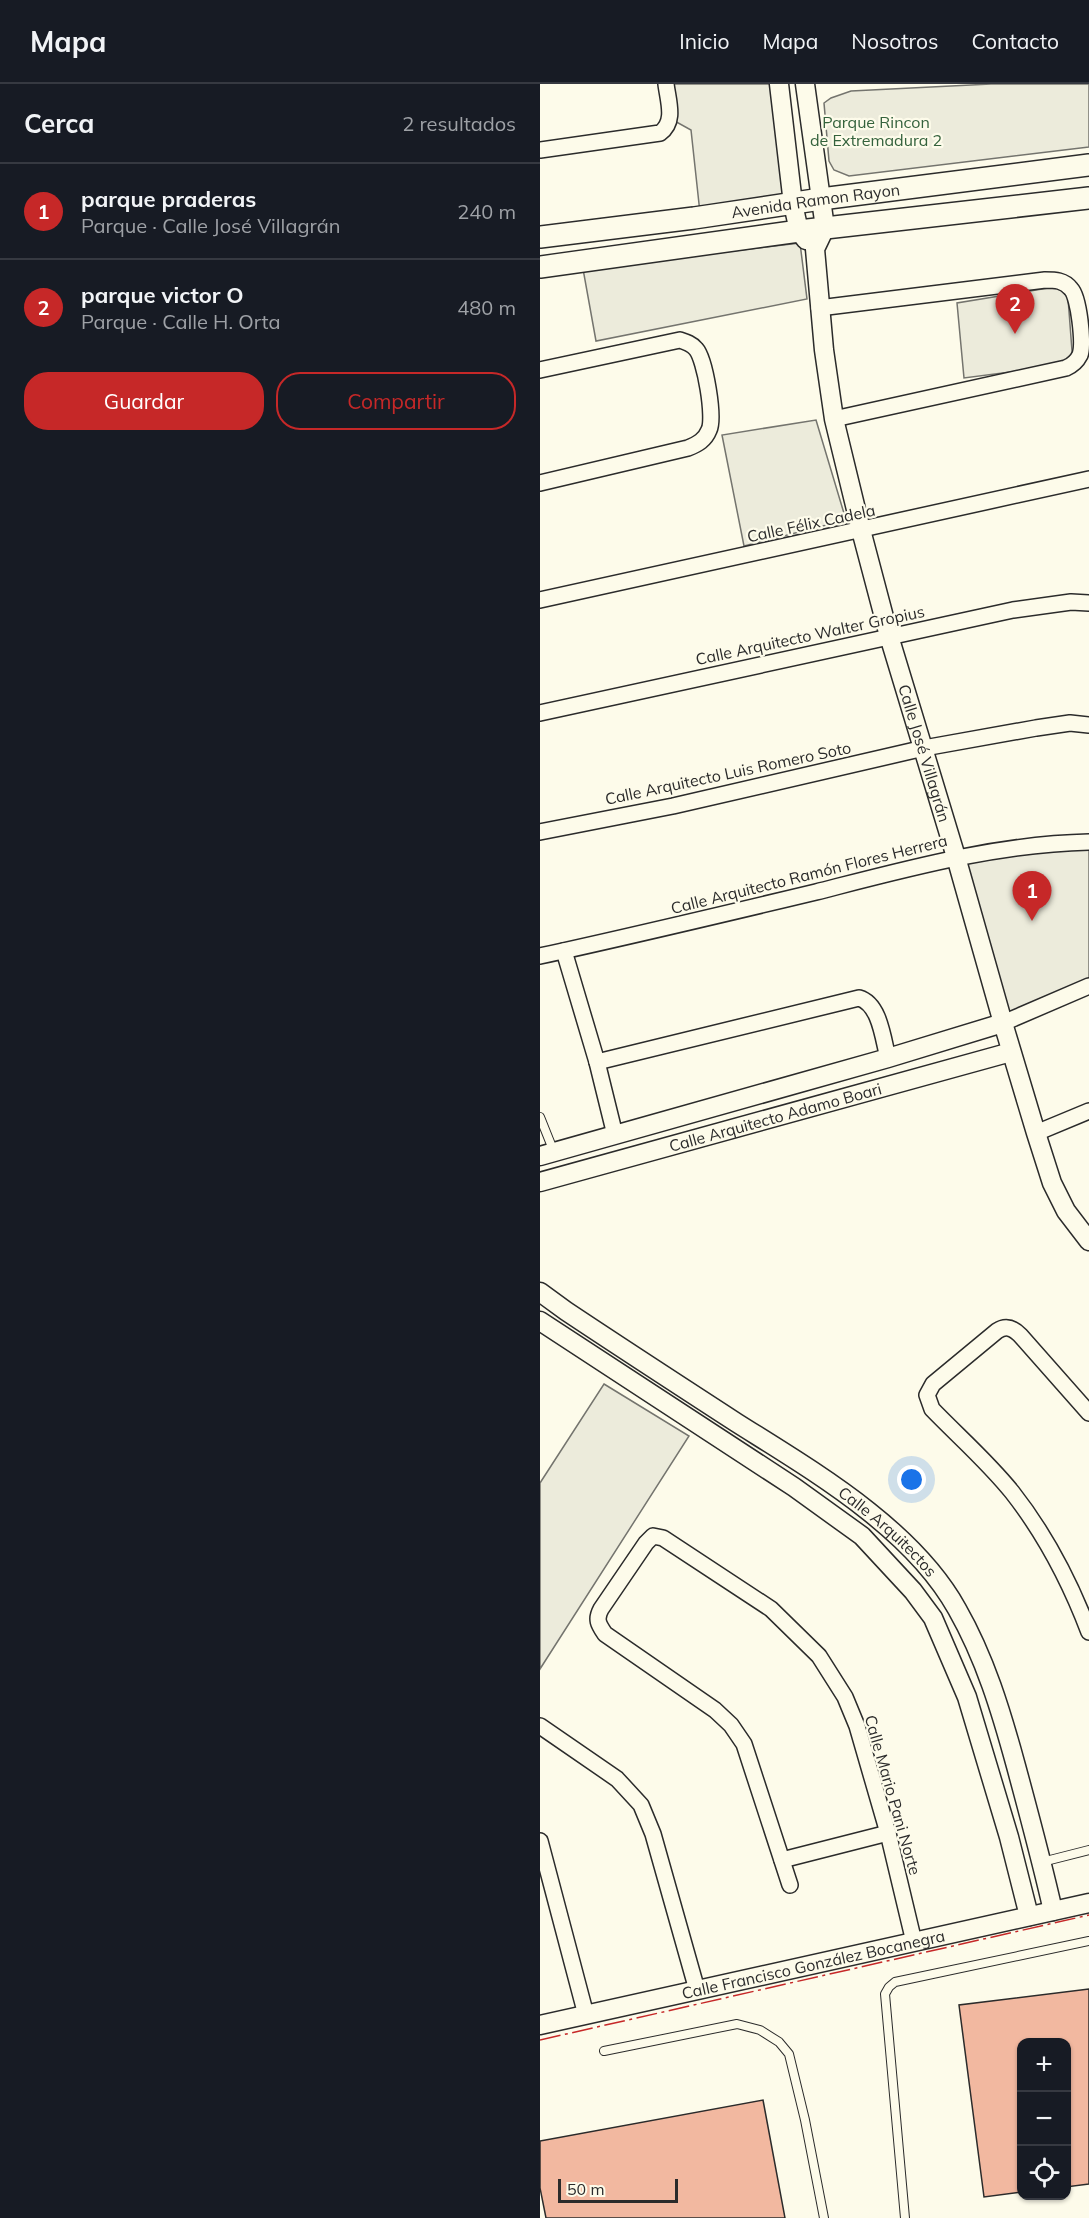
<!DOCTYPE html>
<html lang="es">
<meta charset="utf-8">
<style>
:root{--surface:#171b24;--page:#20242c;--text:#f1f3f6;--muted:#9ea1a6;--line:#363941;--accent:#c62828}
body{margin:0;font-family:Mulish,sans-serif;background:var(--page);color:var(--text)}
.controls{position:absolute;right:18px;bottom:18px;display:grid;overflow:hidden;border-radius:12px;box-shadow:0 2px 4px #0004}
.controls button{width:54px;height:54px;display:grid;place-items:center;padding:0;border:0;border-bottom:2px solid var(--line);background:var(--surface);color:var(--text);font:30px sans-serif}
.scale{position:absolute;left:18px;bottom:15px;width:120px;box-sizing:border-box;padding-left:6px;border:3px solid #2b2b2b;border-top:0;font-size:16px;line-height:21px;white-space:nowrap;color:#2b2b2b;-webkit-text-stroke:4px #fdfbea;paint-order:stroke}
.you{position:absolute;left:372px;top:1396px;width:21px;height:21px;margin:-15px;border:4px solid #fff;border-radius:50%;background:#1a73e8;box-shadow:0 0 0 9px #1a73e833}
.badge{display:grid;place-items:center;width:39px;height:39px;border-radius:50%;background:var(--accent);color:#fff;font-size:20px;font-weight:700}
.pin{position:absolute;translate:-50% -50px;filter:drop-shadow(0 2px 3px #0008)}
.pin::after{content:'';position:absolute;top:32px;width:21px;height:18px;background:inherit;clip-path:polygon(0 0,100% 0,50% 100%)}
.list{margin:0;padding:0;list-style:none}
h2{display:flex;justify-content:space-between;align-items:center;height:78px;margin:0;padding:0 24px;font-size:26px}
h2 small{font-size:20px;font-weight:400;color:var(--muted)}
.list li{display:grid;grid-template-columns:39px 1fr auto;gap:18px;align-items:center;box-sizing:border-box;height:96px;padding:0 24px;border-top:2px solid var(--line)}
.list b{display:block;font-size:22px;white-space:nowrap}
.list p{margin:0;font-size:20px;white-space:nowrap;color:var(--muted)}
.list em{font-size:20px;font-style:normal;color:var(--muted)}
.actions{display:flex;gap:12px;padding:18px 24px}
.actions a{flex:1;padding:14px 0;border:2px solid var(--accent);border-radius:24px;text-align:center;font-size:21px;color:var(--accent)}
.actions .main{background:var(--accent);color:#fff}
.icon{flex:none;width:33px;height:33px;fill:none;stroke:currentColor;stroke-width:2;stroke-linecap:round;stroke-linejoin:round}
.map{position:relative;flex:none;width:549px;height:2134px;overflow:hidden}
header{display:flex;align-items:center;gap:36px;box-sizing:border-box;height:84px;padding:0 30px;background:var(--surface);border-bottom:2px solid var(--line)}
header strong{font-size:28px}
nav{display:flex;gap:33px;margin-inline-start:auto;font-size:21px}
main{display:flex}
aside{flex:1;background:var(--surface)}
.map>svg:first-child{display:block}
.green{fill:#ecebdb;stroke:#74746e;stroke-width:1.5}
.building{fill:#f2b8a0;stroke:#2b2b2b;stroke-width:1.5}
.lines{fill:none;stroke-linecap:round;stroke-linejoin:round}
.service-casing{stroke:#2b2b2b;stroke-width:10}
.minor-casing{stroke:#2b2b2b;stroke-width:18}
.tertiary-casing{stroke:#2b2b2b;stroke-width:21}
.secondary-casing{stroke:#2b2b2b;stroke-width:24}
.service{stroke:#fdfbea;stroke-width:8}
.minor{stroke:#fdfbea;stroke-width:15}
.tertiary{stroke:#fdfbea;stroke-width:18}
.secondary{stroke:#fdfbea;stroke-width:21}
.power{stroke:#c62828;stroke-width:1.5;stroke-dasharray:21 4.5 3 4.5;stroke-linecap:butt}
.labels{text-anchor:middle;stroke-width:4.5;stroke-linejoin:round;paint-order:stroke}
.park-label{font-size:16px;fill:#34623c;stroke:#fdfbea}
.street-label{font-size:16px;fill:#2b2b2b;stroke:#fdfbea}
</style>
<header>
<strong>Mapa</strong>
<nav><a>Inicio</a><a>Mapa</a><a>Nosotros</a><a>Contacto</a></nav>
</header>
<main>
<aside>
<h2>Cerca<small>2 resultados</small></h2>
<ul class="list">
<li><span class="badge">1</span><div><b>parque praderas</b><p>Parque · Calle José Villagrán</p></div><em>240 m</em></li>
<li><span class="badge">2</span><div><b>parque victor O</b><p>Parque · Calle H. Orta</p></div><em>480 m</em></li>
</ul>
<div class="actions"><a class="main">Guardar</a><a>Compartir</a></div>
</aside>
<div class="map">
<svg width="549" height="2134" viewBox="0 0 549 2134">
<rect width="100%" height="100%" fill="#fdfbea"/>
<g class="green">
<polygon points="128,0 246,0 261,119 160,129 151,46 131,35"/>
<polygon points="451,0 549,0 549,63 309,92 294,86 289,77 284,19 291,14 311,7"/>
<polygon points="260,159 267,215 56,257 43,185"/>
<polygon points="527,201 533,280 424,294 417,219"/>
<polygon points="276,336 306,436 204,462 182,351"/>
<polygon points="549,758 549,902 463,939 416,773"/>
<polygon points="64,1300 149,1352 0,1585 0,1399"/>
</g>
<g class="building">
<polygon points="549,1905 549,2100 526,2103 526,1958 482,1958 482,2108 444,2113 419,1921"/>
<polygon points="223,2016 245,2134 6,2134 0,2104 0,2057"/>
</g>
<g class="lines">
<defs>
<g id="service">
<polyline points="0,1033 14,1068"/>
<polyline points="502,1778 549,1766"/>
<polyline points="64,1967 197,1940 220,1946 239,1958 249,1970 265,2036 284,2134"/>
<polyline points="365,2134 345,1910 349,1903 355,1898 549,1857"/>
</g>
<g id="minor">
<path d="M0,66L120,49C136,38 128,17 126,0"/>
<path d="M279,224L505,196C515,196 524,196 531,205C539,213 544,260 540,271C537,277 533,281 526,284L294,335"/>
<path d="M0,286L140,256C146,258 152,260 156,265C165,275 175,334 169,346C165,356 158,360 148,364L0,399"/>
<polyline points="0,516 549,395"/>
<polyline points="0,629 473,526 531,518 549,519"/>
<polyline points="0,748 133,722 384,664 496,644 530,639 549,641"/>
<polyline points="24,867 57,978 75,1051"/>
<path d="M0,872C92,852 184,830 276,808C366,785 456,760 549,758"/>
<polyline points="463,939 549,902"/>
<path d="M57,978L319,914C340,920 343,955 348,974"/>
<polyline points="496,1049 549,1027"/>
<path d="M549,1329L480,1251C473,1244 466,1241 457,1247L393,1300L387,1311L392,1325C418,1352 448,1378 472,1408C505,1450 530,1498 549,1548"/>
<polyline points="0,1642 77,1695 101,1721 113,1750 157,1906"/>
<polyline points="0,1757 46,1931"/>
<polyline points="242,1776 348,1749"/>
<path d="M250,1801L204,1660L191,1641L175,1626L65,1550C59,1541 55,1536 61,1525L106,1459L113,1452L123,1454L231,1525L279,1572L305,1613L317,1642L348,1749L374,1858"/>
</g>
<g id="tertiary">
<polyline points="239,0 253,120 259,147 266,156"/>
<path id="s1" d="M265,0L285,144L275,165L284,266L294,335L321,446L349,552L416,773L463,939L496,1049L512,1099L526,1127L549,1157"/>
<polyline points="0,1072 348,974 463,939"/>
<path id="s2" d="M0,1098L471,968"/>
<path id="s3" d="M0,1208L26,1227C83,1265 140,1302 197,1339C273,1387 372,1444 417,1525C445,1574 461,1627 476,1682C489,1730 502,1778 513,1827"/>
<polyline points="0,1237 254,1403 322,1452 373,1507 393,1534 427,1613 469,1753 489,1832"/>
<path id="s4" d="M0,1941L549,1819"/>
</g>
<g id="secondary">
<path id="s5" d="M0,153L154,134L281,115L549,81"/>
<polyline points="0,183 259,147 549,114"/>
</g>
</defs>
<use href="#service" class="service-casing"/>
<use href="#minor" class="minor-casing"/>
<use href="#tertiary" class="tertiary-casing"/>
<use href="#secondary" class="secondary-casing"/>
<use href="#service" class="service"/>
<use href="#minor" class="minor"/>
<use href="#tertiary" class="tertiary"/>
<use href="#secondary" class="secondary"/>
<polyline class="power" points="0,1956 549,1831"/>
</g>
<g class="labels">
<g class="park-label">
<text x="336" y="44">Parque Rincon<tspan x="336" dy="18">de Extremadura 2</tspan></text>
</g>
<g class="street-label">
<text dy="6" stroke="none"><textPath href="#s5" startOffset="278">Avenida Ramon Rayon</textPath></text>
<text transform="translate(271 439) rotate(-12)" y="6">Calle Félix Cadela</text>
<text transform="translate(270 551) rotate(-12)" y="6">Calle Arquitecto Walter Gropius</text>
<text dy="6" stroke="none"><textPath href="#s1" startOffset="686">Calle José Villagrán</textPath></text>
<text transform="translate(188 689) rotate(-12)" y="6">Calle Arquitecto Luis Romero Soto</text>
<text transform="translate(269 790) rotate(-14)" y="6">Calle Arquitecto Ramón Flores Herrera</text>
<text dy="6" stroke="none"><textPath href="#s2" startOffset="244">Calle Arquitecto Adamo Boari</textPath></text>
<text dy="6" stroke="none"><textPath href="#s3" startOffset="423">Calle Arquitectos</textPath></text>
<text transform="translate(353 1711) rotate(74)" y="6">Calle Mario Pani Norte</text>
<text dy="6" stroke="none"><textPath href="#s4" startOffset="280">Calle Francisco González Bocanegra</textPath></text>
</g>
</g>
</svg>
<div class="controls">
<button>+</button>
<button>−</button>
<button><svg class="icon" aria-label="locate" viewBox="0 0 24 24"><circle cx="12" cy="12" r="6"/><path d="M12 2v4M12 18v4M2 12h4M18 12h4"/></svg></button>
</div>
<div class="scale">50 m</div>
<div class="you"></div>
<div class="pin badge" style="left:492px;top:837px">1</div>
<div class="pin badge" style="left:475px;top:250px">2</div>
</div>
</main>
